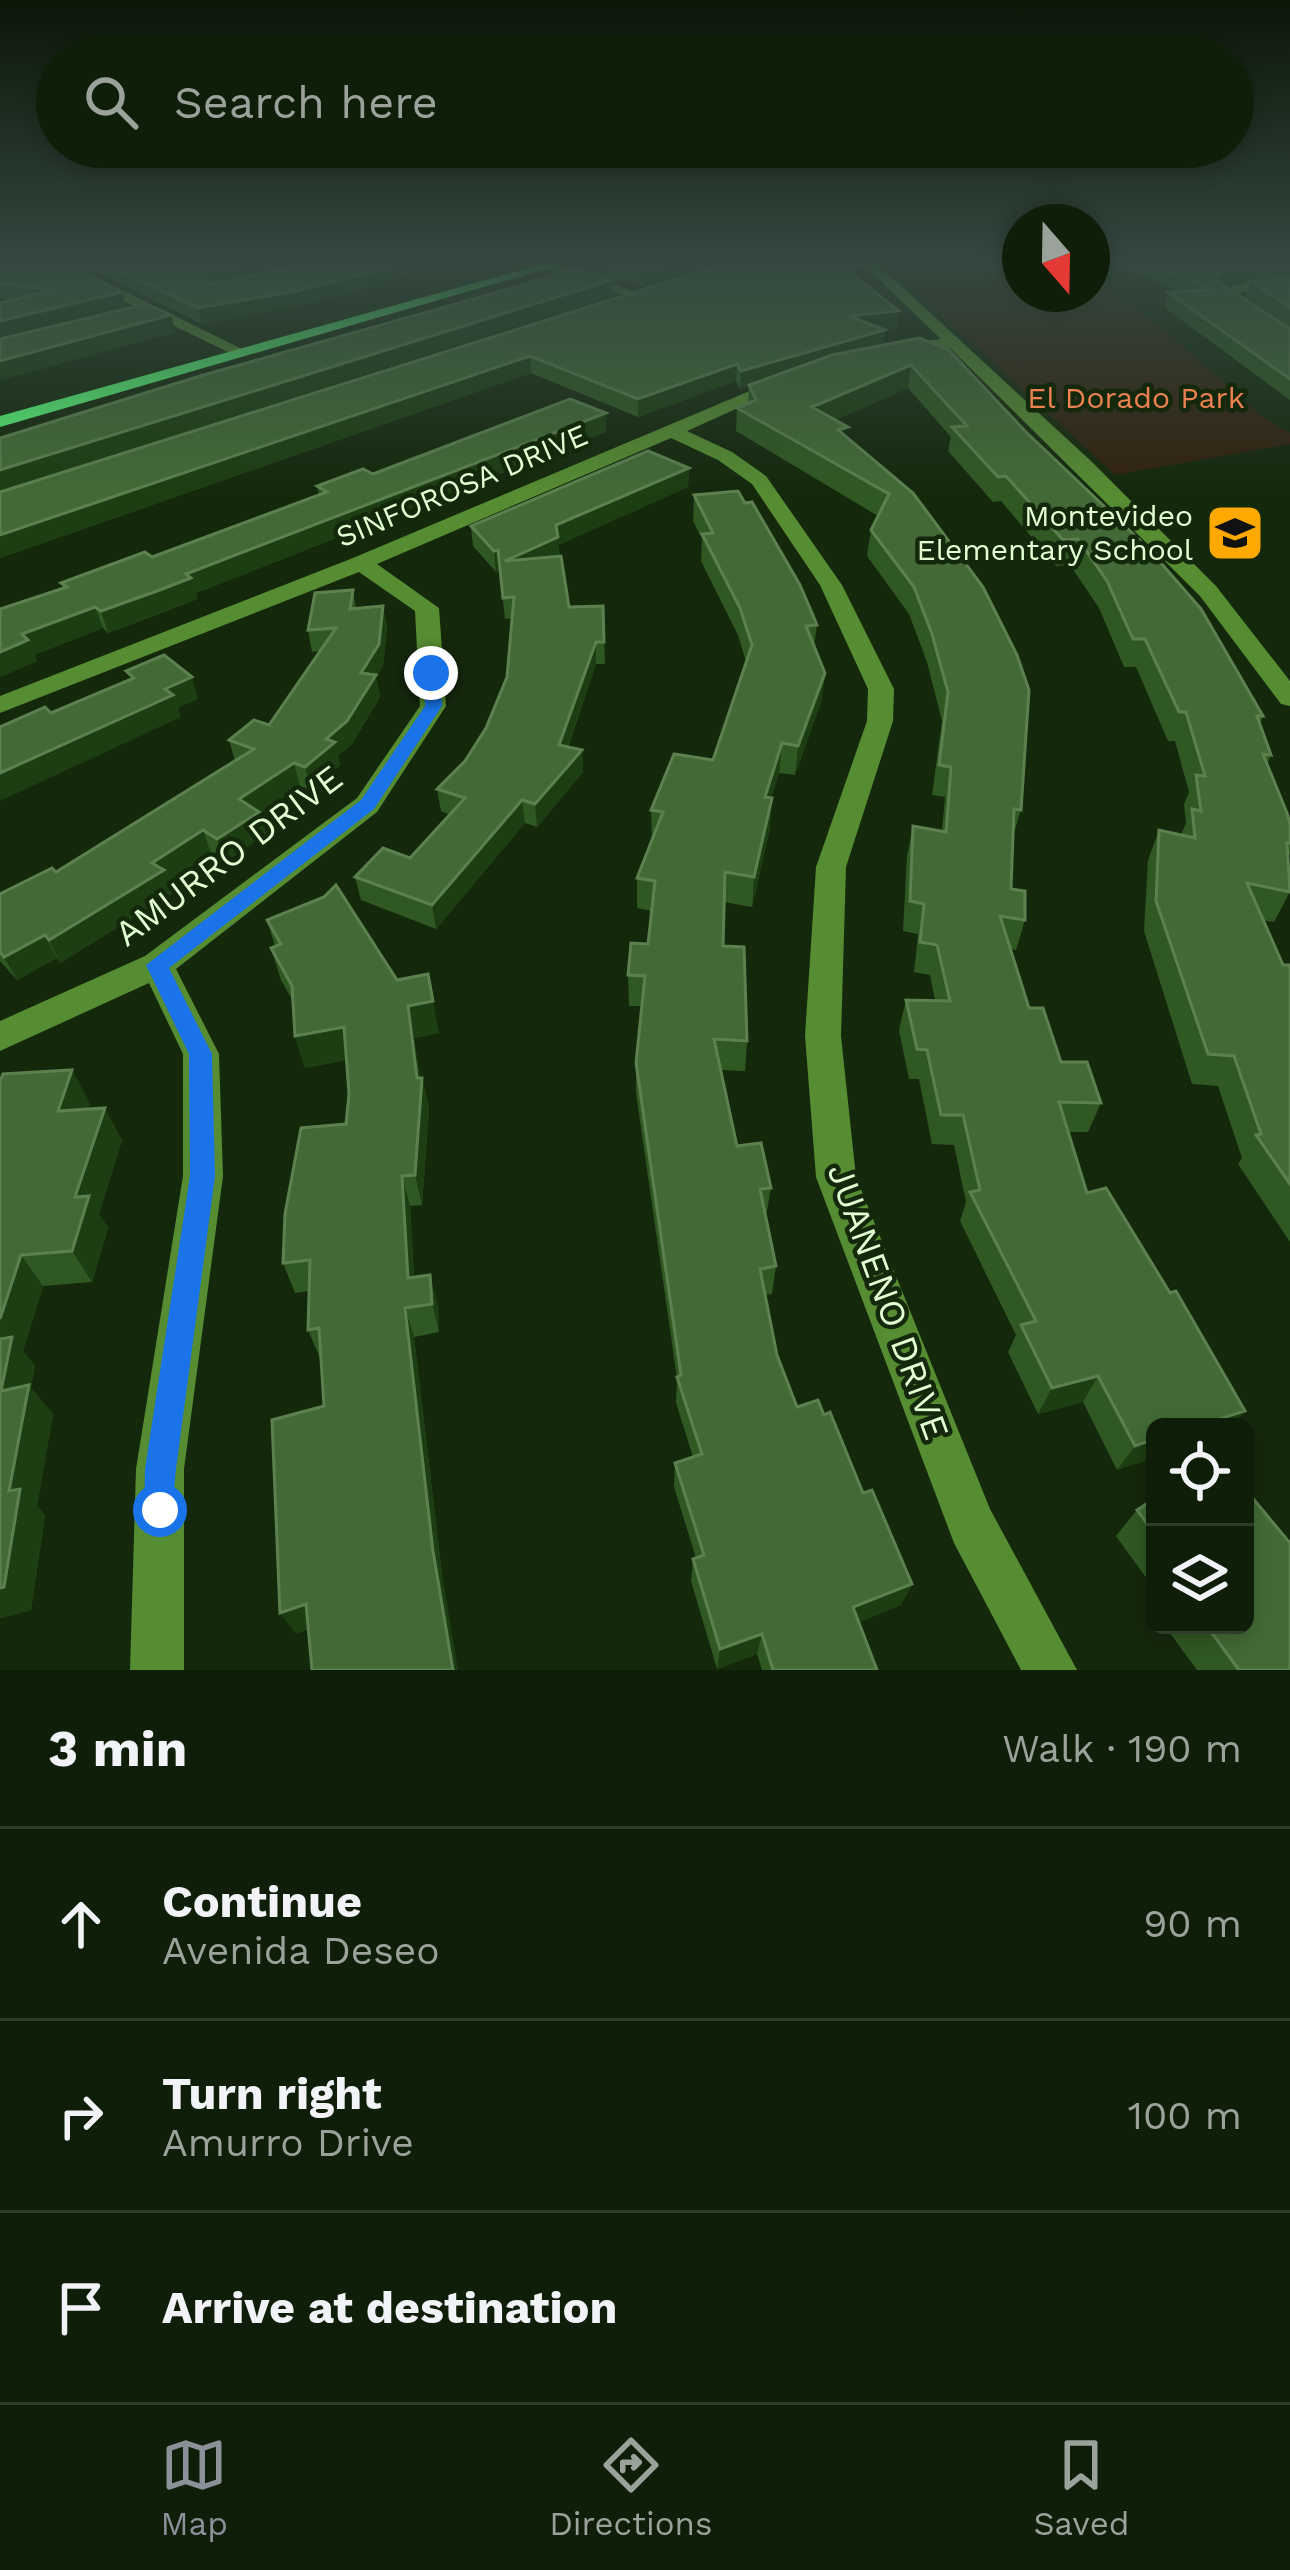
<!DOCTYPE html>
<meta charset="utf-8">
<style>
:root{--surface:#0f1e09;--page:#1d2b17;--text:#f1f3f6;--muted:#9ba29c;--line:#2f3c2a;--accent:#8c9099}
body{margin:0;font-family:"Work Sans",sans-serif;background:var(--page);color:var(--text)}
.controls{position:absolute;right:36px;bottom:36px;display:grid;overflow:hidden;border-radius:18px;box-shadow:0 6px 18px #0003}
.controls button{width:108px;height:108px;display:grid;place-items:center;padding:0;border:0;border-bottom:3px solid var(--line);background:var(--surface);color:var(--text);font:60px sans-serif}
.compass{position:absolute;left:1002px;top:204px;width:108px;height:108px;border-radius:50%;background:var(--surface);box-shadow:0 6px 18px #0003;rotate:160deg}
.stop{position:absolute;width:36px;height:36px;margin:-27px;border:9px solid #1a73e8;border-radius:50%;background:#fff}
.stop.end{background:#1a73e8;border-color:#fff;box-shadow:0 3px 12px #0008}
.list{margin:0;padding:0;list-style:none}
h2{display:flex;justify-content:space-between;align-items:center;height:156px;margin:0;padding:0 48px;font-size:51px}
h2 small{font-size:39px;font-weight:400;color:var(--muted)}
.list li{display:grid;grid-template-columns:78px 1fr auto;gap:36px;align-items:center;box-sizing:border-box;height:192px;padding:0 48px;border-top:3px solid var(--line)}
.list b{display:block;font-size:45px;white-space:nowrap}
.list p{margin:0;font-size:39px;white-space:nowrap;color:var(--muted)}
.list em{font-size:39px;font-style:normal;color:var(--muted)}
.icon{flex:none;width:66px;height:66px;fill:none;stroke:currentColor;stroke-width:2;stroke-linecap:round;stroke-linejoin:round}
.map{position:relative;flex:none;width:1290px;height:1670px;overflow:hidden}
.search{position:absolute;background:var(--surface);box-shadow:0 6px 18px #0003;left:36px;right:36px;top:36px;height:132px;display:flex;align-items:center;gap:30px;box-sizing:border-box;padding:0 42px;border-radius:66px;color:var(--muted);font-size:45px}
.sheet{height:732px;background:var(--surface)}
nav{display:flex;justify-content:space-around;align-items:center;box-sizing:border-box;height:168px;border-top:3px solid var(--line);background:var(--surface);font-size:33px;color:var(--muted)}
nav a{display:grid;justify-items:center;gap:6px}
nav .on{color:var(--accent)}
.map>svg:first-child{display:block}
.green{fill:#32210f}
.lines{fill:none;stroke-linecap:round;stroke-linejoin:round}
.minor{fill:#568c32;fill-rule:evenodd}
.major{fill:#5aff79;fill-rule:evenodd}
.wall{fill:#305823}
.shaded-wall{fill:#1d3d12}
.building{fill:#436a36;stroke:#5c814f;stroke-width:3}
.route{fill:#1a73e8}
.labels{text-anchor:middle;stroke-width:9;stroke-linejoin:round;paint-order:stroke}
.far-park-label{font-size:30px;fill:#ed8151;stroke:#14280c}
.far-street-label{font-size:30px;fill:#e1ffd3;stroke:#14280c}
.far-poi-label{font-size:30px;fill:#e1ffd3;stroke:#14280c;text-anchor:end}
.street-label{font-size:36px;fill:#e1ffd3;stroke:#14280c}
</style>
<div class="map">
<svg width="1290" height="1670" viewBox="0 0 1290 1670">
<rect width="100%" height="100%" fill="#14280c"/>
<polygon class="green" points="883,261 1020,261 1020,294 1092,294 1092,277 1160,326 1265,419 1290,433 1290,444 1115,475"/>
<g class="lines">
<g class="minor">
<polygon points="523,261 543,261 648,296 636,299"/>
<polygon points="874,261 1091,461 1216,586 1290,681 1290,706 1281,704 1200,596 950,348 892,351 892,345 941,339 866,267 803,270 796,266 803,262"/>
<polygon points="0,263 94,276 248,352 234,355 86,283 0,271"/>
<polygon points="1250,281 1290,281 1290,289 1233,293 1290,332 1290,344 1214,292"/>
<polygon points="778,379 793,383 687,431 732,452 766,476 842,585 894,689 893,721 846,867 841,1036 856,1177 990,1509 1077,1670 1021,1670 954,1543 816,1177 805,1036 816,867 867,721 868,689 820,585 752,484 718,460 671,438 377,564 439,608 446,706 377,812 176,969 219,1054 223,1176 184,1469 184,1670 130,1670 136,1469 183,1176 183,1054 149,983 0,1051 0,1021 145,956 357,798 420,706 415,611 359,572 0,713 0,696 353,558"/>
</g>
<polygon class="major" points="553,261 573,261 0,427 0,416"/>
</g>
<g class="wall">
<polygon points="0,261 80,272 122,292 126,308 54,326 146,304 171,315 175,332 0,380 0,303 15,300 0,298"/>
<polygon points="15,261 463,261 391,278 391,282 299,306 202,324 96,272"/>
<polygon points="608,261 753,261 697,270 642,286 607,276"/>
<polygon points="1129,261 1290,261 1290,278 1249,277 1224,285 1290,329 1290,400 1164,307 1168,292 1177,291 1127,269"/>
<polygon points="702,271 897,328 883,329 883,345 919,338 1263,716 1260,724 1271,755 1267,764 1290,824 1290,853 1288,857 1290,892 1274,922 1263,920 1283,965 1290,965 1290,1242 1238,1164 1242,1158 1218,1086 1192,1084 1144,931 1148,860 1159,830 1181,835 1186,823 1184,804 1189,792 1175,741 1168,741 1136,667 1124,667 1099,608 1070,565 1056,566 1001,501 993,502 948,451 951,437 908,388 835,420 847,438 913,493 1021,810 1012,839 1011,889 1025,920 1016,950 1011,949 1029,1008 1061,1062 1101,1103 1088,1132 1068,1132 1087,1193 1245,1411 1117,1470 1083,1402 1038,1414 1008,1352 1016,1335 960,1221 966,1202 954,1145 932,1144 919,1079 909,1079 899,1030 906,1000 935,1000 930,975 914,972 918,934 903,931 907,856 913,826 942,831 945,797 932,795 942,721 927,662 909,614 867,556 871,530 878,516 736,431 737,408 748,403 749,386 740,389 736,381 638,417 531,373 0,558 0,492"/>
<polygon points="1290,278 1290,329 1246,297 1251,281"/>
<polygon points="606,432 196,593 197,599 164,612 108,633 103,628 34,655 37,661 0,677 63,588 61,583 152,557 319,495 317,486 373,474"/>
<polygon points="689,468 688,487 558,545 569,607 603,606 605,664 596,664 568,747 582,750 583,772 537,827 525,823 436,929 361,900 355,877 410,858 450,815 441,811 437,789 465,761 486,728 507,677 512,618 505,619 500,571 496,572 473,546 471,526"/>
<polygon points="694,495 817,625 814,646 825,673 821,702 795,775 779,773 771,798 770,828 752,907 724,902 723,946 747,1041 745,1071 721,1070 737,1146 771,1188 766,1217 776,1266 772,1294 765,1295 777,1355 797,1407 824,1415 912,1584 901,1605 859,1622 877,1670 762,1670 757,1654 717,1669 691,1581 693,1559 696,1558 674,1487 675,1463 693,1457 676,1403 677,1378 636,1093 636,1063 642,1006 629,1006 628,975 648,944 652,911 637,908 637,878 652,840 651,810 713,760 746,662 738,635 701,561 702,539 693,521"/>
<polygon points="353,590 356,609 383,606 387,627 383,666 376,677 380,697 352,744 338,756 340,765 311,790 300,786 260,813 266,834 225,862 211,853 168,882 173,893 60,963 57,958 17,980 0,961 0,894 56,872 235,761 229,740 269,725 320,651 312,652 308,630"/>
<polygon points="267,920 397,980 439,1033 414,1038 420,1078 422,1078 429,1109 422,1205 410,1206 414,1277 438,1304 439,1332 414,1337 442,1574 296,1634 324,1406 321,1358 320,1358 308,1330 309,1291 295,1293 283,1263 346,1124 349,1094 346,1060 305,1068 295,1036 293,1001 281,980 271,948 275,946"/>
<polygon points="0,1081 90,1103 88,1109 122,1140 99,1214 108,1228 92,1282 43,1286 23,1351 35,1366 31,1388 53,1414 37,1506 45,1515 31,1610 0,1618"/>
<polygon points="1155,1498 1155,1590 1116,1536 1137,1510"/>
<polygon points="1164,1625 1245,1625 1290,1670 1197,1670"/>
</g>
<g class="shaded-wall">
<polygon points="259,261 325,261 211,288 204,278 207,272"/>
<polygon points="399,261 463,261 391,278 391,282 299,306 202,324 198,308"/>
<polygon points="677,261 752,261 697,270 642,286 642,271"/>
<polygon points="1254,262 1249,277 1210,290 1215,274"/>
<polygon points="612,280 613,296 0,491 0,470"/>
<polygon points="122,292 126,308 0,339 0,321"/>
<polygon points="899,311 897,328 847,332 849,316"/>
<polygon points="171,315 175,332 0,380 0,361"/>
<polygon points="885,330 883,347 740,389 741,371"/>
<polygon points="530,356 531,373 0,558 0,535"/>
<polygon points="737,364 736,381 638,417 638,399"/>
<polygon points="911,365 908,388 810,431 812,407"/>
<polygon points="606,413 606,432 196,593 197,599 108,633 101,611 186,574"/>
<polygon points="689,468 688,487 558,545 559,558 505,561 556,525"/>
<polygon points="498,550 500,571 496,572 494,551"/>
<polygon points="383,606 387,627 383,666 376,677 380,697 352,744 338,756 340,765 311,790 305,767 326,739 361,673"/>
<polygon points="95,607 103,628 34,655 37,661 0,677 0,652 22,634"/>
<polygon points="596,642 596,664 560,768 559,745"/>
<polygon points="825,673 821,702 795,775 798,746"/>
<polygon points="192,677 198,699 178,708 181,717 0,801 0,773"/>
<polygon points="782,743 779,773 762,827 765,797"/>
<polygon points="582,750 583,772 537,827 535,804"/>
<polygon points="294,763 300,786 260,813 266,834 225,862 217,839 239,799"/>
<polygon points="772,798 770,828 752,907 754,877"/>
<polygon points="522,800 525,823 436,929 432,905"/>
<polygon points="203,830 211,853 168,882 173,893 60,963 49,940 152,863"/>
<polygon points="45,935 57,958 17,980 4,957"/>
<polygon points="428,974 439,1033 414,1038 421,1088 422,1078 429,1109 422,1205 415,1175 408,1006"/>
<polygon points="344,1027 352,1059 305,1068 295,1036"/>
<polygon points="72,1070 90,1103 76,1143 58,1111"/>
<polygon points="105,1108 122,1140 99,1214 108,1228 92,1282 72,1251 75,1197"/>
<polygon points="402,1176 410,1206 416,1307 408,1278"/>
<polygon points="21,1255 43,1286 23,1351 35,1366 31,1388 53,1414 37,1506 45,1515 31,1610 0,1618 0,1588 9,1491 1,1391 0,1319"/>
<polygon points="430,1275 438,1304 439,1332 432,1304"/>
<polygon points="405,1308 414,1337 442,1574 458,1670 453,1670 433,1551"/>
<polygon points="1098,1376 1083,1402 1038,1414 1052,1388"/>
<polygon points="1245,1411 1232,1427 1194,1427"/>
<polygon points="1155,1439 1155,1458 1117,1470 1135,1446"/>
<polygon points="912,1584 901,1605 845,1628 853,1607"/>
<polygon points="306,1604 320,1626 296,1634 280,1613"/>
<polygon points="762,1634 757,1654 717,1669 720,1649"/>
</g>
<g class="building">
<polygon points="0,261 80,272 122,292 0,321 0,303 54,290 0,283"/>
<polygon points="99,261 259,261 207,272 204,278 213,284 321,261 399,261 382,264 389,267 296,291 198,308"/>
<polygon points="607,261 677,261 642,271"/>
<polygon points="788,261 836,261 899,311 849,316 885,330 741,371 737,364 638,399 530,356 0,535 0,492 702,271 754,262"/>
<polygon points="1145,261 1290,261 1290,263 1254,262 1215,274 1216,280 1290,329 1290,379 1168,292 1213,290"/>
<polygon points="579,269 612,280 0,470 0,438 200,376"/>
<polygon points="1290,278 1290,308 1251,281"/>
<polygon points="146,304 171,315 0,361 0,339"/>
<polygon points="919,338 948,349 1026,432 1147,547 1201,609 1263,716 1257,716 1271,755 1263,754 1287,813 1290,824 1290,843 1287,843 1290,892 1247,883 1283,965 1290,965 1290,1184 1256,1135 1261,1134 1234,1056 1208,1054 1156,901 1159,830 1195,838 1192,809 1201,811 1196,775 1205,776 1186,712 1179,712 1145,639 1133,639 1107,581 1078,539 1063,540 1006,476 998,477 952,427 967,426 911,365 812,407 848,427 838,430 913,493 983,587 1017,655 1029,690 1021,810 1014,809 1011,889 1025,891 1025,920 1000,916 1029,1008 1043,1008 1061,1062 1087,1062 1101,1103 1059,1102 1087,1193 1106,1188 1170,1293 1176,1291 1245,1411 1194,1427 1155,1427 1155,1439 1135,1446 1098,1376 1052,1388 1021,1325 1036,1321 970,1192 980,1190 963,1115 941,1115 927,1050 917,1049 906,1000 950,1001 937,945 920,942 924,904 910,901 913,826 946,832 951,767 939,765 948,692 932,634 914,587 871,530 889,494 737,408 756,400 749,385 832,355"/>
<polygon points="570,399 606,413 186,574 191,578 157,591 101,611 95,607 22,634 28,640 0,652 0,609 67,587 61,583 145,552 152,557 327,492 317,486 363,469 373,474"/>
<polygon points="648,451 689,468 556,525 558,537 505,561 561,556 569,607 603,606 604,642 596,642 559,745 582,750 535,804 522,800 432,905 355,877 383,848 410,858 465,798 437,789 465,761 486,728 507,677 514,597 503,598 498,550 494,551 471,526"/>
<polygon points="738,491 745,503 752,502 800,585 817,625 806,626 825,673 798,746 782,743 765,797 772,798 754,877 725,872 723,946 744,947 747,1041 714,1039 737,1146 761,1143 771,1188 760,1189 776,1266 760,1269 777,1355 797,1407 818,1400 824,1415 830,1412 863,1493 872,1490 912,1584 853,1607 877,1670 773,1670 762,1634 720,1649 693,1559 704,1555 675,1463 702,1454 677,1377 681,1375 636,1063 645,976 628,975 631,943 648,944 655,881 637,878 663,812 651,810 674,754 713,760 752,645 740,608 702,534 713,533 694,495"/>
<polygon points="353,590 350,609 383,606 379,644 361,673 376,675 347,721 326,739 335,742 305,767 294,763 239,799 259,812 217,839 203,830 152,863 164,870 49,940 45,935 4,957 0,952 0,894 52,868 56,872 254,749 229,740 254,720 269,725 336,628 308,630 315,593"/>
<polygon points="164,655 192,677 165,689 173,695 0,773 0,727 45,707 51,713 134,678 126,671"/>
<polygon points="336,885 397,980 428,974 433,1001 408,1006 417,1078 422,1078 415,1175 402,1176 408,1278 430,1275 432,1304 405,1308 433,1551 453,1670 312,1670 306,1604 280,1613 272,1420 324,1406 319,1328 308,1330 310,1260 283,1263 285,1214 301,1128 346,1124 349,1094 344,1027 295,1036 292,986 271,948 281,944 267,920 324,897"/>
<polygon points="72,1070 58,1111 105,1108 75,1197 89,1196 72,1251 21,1255 0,1319 0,1081 3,1074"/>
<polygon points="12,1337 1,1391 29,1385 9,1491 20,1489 4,1587 0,1588 0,1339"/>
<polygon points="1245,1489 1290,1543 1290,1670 1239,1670 1206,1625 1245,1625"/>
<polygon points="1155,1498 1155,1534 1137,1510"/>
</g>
<linearGradient id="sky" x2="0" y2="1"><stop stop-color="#0b1607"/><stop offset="0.53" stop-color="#344840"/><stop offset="1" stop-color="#344840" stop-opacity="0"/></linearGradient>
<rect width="1290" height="494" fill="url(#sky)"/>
<polygon class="route" points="431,668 440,673 442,706 374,809 169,968 212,1054 215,1176 176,1469 171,1521 160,1526 148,1521 144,1510 145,1469 190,1176 189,1054 146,965 361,800 425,706 423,673"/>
<defs>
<symbol id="school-square" viewBox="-11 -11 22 22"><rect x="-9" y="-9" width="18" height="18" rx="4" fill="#fea800" stroke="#14280c"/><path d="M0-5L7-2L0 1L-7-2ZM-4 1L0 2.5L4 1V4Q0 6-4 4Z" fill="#111"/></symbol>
</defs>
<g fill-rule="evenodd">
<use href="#school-square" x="1202" y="500" width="66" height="66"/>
</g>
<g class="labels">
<g class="far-park-label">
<text x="1136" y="408">El Dorado Park</text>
</g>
<g class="far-street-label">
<text transform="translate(462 486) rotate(-23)" y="10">SINFOROSA DRIVE</text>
</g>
<g class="far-poi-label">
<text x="1193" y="526">Montevideo<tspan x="1193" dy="34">Elementary School</tspan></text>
</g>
<g class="street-label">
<text transform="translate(228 855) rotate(-37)" y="13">AMURRO DRIVE</text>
<text transform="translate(889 1301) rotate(70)" y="13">JUANENO DRIVE</text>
</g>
</g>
</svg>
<div class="controls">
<button><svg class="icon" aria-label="locate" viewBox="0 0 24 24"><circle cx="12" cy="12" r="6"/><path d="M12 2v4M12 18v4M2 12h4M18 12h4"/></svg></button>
<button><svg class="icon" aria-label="layers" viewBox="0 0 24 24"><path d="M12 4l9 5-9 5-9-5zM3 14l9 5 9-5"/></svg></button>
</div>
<svg class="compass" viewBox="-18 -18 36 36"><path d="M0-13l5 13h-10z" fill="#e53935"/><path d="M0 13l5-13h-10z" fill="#9ba29c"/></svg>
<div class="stop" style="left:160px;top:1510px"></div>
<div class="stop end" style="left:431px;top:673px"></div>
<div class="search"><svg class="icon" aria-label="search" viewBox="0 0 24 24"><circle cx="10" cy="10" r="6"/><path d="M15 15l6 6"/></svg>Search here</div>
</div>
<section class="sheet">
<h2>3 min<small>Walk · 190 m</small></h2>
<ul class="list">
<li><svg class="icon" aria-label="ahead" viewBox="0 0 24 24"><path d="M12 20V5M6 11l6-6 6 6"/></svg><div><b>Continue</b><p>Avenida Deseo</p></div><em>90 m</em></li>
<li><svg class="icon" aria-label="right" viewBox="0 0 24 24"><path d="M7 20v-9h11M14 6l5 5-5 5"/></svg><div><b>Turn right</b><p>Amurro Drive</p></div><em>100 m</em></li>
<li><svg class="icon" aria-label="arrive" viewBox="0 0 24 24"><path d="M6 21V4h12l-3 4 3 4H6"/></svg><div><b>Arrive at destination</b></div></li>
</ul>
</section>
<nav>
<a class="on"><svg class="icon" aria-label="map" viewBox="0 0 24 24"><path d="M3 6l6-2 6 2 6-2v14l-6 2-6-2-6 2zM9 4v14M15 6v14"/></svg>Map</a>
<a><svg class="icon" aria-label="directions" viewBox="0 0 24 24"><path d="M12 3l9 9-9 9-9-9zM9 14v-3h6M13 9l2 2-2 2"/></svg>Directions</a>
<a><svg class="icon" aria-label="saved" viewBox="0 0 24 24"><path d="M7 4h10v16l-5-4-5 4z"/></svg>Saved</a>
</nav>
